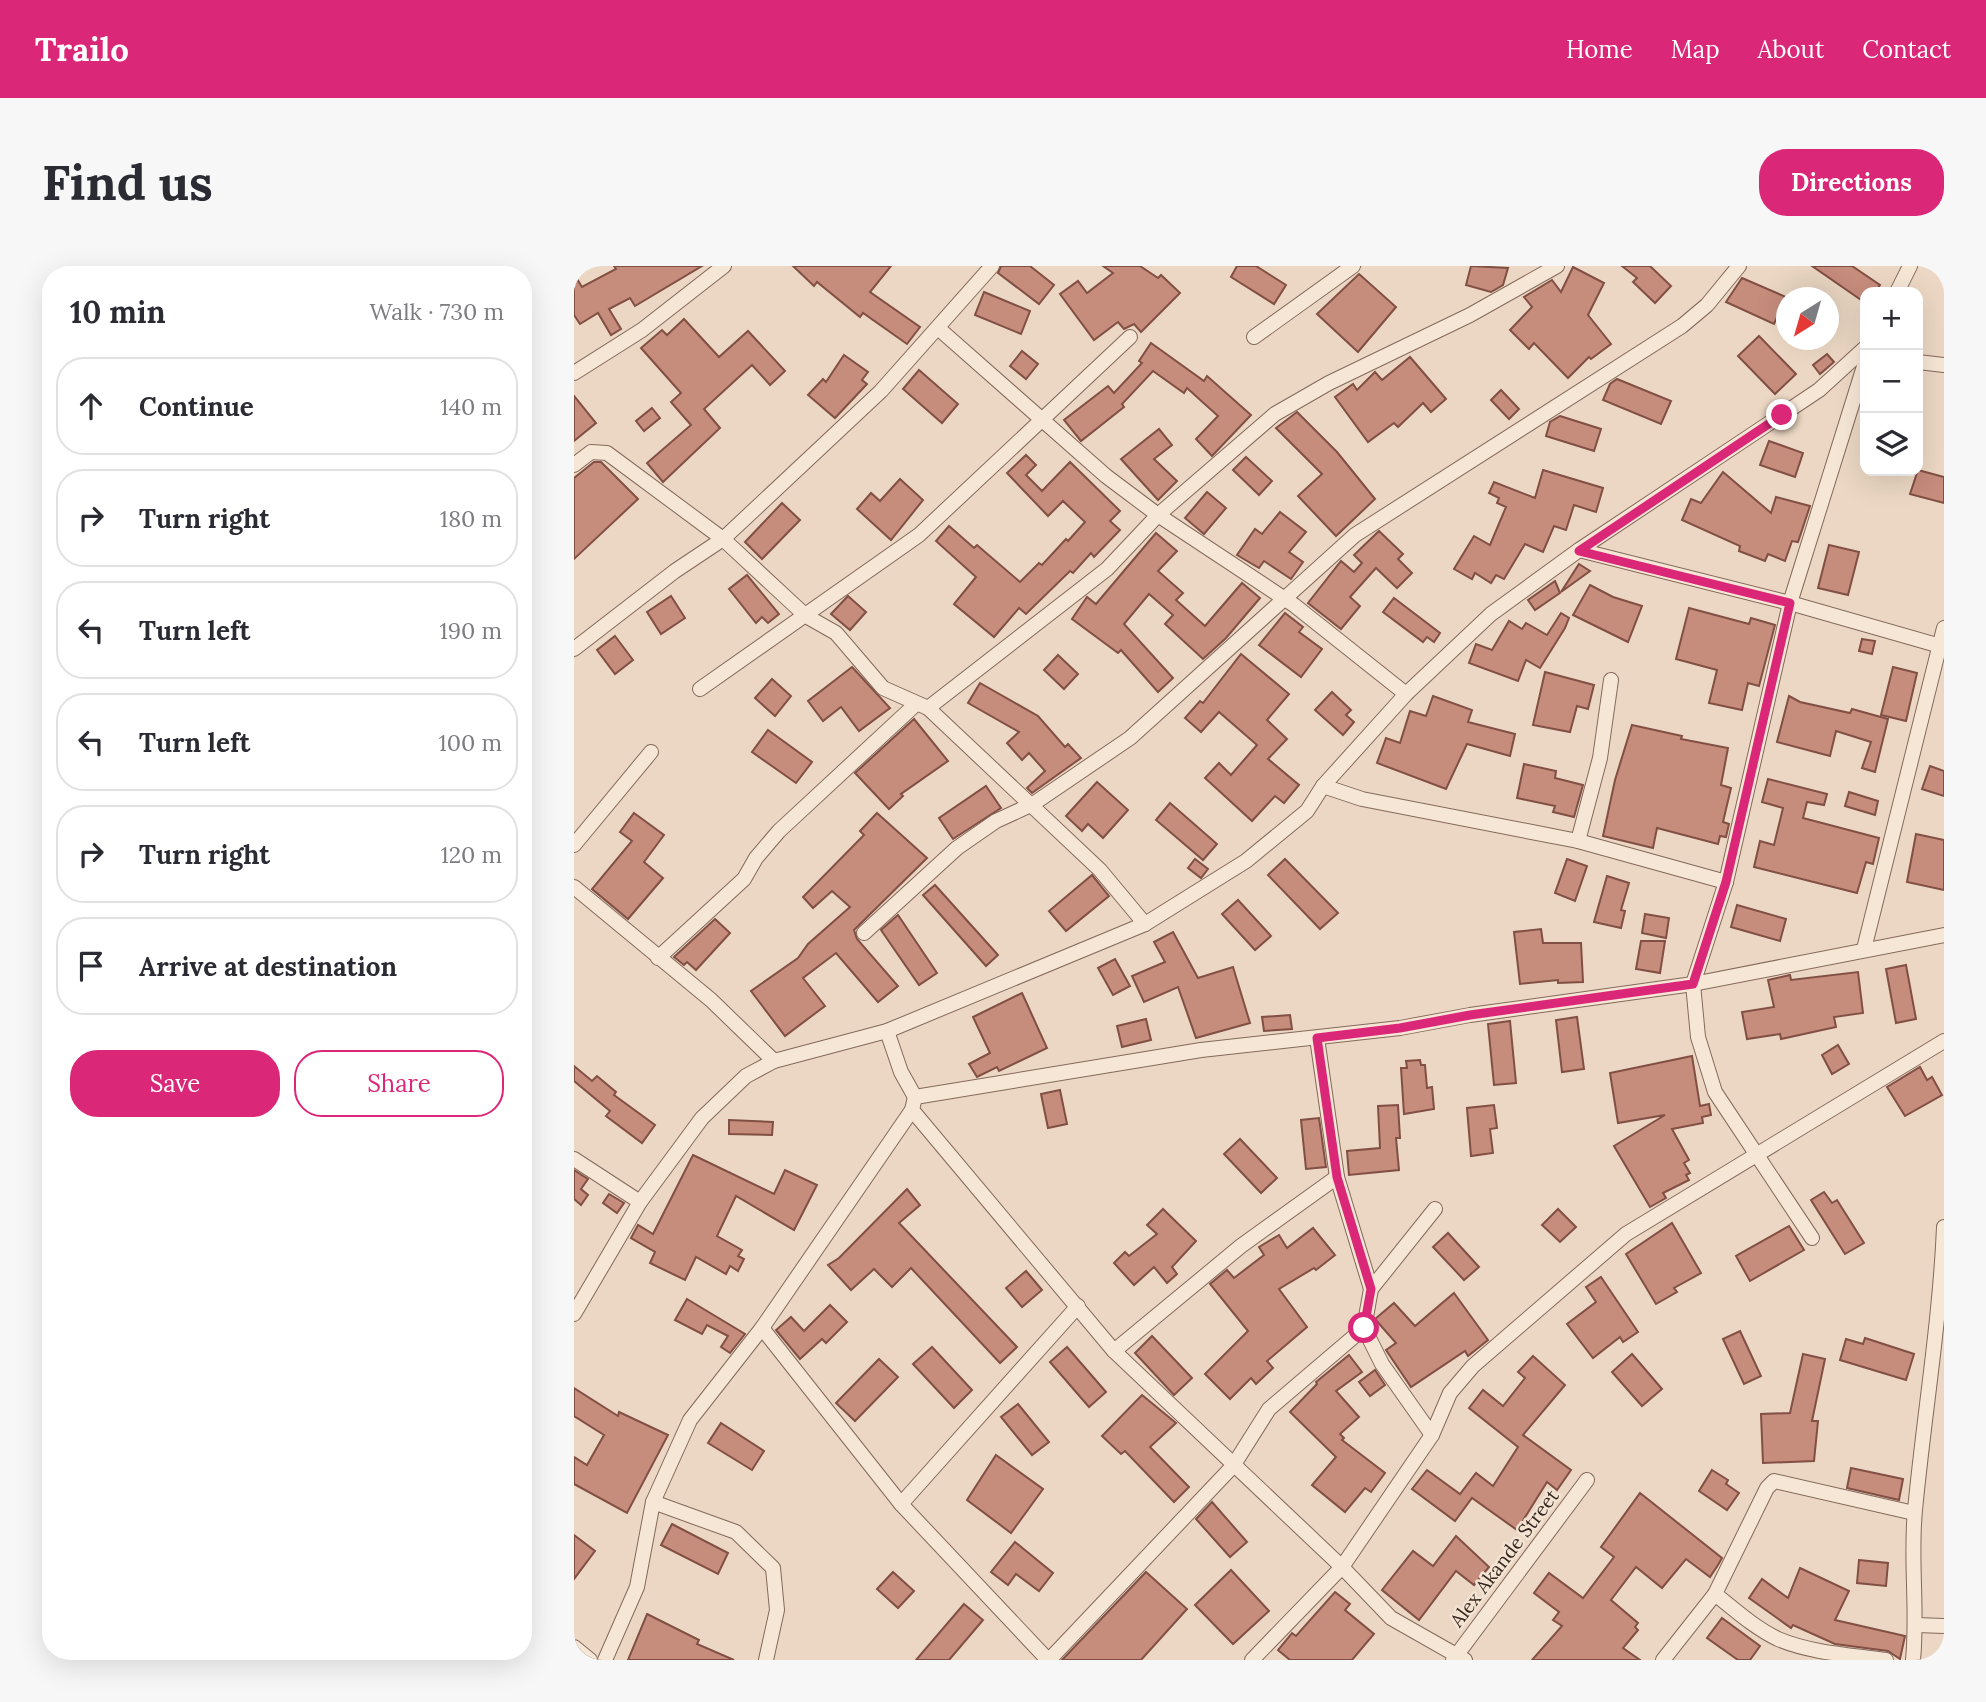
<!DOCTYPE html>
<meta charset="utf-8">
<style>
:root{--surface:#fff;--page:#f7f7f7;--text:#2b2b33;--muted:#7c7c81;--line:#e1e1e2;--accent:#db2777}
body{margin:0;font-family:Lora,serif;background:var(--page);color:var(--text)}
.controls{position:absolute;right:21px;top:21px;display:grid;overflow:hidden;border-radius:14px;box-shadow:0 7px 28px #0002}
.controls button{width:63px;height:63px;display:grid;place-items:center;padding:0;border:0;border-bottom:2px solid var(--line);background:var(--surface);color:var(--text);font:35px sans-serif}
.compass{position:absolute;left:1202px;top:21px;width:63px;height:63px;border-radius:50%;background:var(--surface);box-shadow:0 7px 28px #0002;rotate:217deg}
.stop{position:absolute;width:21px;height:21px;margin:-16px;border:5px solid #db2777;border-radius:50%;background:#fff}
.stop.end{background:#db2777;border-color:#fff;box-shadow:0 2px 7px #0008}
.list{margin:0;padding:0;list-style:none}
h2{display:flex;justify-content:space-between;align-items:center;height:91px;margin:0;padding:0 28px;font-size:30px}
h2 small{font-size:23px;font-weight:400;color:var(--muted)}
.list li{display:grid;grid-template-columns:46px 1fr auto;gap:21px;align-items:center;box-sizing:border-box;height:98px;margin:0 14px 14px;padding:0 14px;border:2px solid var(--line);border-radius:28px}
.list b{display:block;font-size:26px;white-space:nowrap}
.list em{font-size:23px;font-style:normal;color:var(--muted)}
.actions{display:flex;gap:14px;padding:21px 28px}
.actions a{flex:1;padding:16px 0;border:2px solid var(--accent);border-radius:28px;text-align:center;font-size:24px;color:var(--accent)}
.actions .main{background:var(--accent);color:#fff}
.icon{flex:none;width:38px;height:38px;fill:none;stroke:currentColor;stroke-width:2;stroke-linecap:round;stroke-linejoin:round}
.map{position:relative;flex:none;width:1370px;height:1394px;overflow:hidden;border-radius:28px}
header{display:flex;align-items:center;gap:42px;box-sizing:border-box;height:98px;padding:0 35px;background:var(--accent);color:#fff}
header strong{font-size:33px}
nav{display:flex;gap:38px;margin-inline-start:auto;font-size:24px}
.intro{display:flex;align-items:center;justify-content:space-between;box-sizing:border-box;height:168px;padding:0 42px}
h1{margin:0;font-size:49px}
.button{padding:18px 32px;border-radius:28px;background:var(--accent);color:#fff;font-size:24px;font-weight:700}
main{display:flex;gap:42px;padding:0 42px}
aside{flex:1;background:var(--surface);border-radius:28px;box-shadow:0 7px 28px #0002}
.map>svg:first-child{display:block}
.building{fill:#c68c7c;stroke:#814f43;stroke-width:2}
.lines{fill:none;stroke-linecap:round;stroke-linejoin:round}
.minor-casing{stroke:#84695b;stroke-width:16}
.minor{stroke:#f6e6d6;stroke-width:14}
.route{stroke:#db2777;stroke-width:9}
.labels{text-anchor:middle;stroke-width:5;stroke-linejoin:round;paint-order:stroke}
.street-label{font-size:19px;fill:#35251e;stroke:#f3e3d2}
</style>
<header>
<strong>Trailo</strong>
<nav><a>Home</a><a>Map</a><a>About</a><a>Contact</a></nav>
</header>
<div class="intro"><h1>Find us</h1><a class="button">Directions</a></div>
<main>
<aside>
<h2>10 min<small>Walk · 730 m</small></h2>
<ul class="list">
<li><svg class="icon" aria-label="ahead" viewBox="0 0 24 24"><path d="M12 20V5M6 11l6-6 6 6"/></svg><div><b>Continue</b></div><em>140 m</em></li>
<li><svg class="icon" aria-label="right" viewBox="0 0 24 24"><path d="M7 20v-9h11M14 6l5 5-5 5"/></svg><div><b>Turn right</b></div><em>180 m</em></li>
<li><svg class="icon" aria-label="left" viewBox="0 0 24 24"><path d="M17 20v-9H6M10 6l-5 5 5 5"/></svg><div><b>Turn left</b></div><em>190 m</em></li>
<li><svg class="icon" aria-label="left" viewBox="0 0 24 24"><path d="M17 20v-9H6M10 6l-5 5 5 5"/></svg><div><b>Turn left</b></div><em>100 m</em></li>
<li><svg class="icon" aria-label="right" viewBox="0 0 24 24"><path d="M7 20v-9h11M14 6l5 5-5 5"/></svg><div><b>Turn right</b></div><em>120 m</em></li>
<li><svg class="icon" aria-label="arrive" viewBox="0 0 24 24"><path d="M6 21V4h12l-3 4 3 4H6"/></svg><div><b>Arrive at destination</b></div></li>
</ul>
<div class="actions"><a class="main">Save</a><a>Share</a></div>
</aside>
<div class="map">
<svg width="1370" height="1394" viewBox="0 0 1370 1394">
<rect width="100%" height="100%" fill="#ebd7c3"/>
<g class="building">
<polygon points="40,0 128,0 61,40 56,32 35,43 47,63 37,69 24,47 6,58 0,49 0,8 8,21 42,3"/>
<polygon points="219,0 317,0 296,26 346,61 333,78 289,47 286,51 243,16 240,20"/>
<polygon points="427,0 456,0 480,19 465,38 424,7"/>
<polygon points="529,0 566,0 584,12 587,9 606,27 567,66 560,58 550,63 544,56 520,74 486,28 504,15 513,27 539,7"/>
<polygon points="663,0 682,0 712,19 700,38 657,11"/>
<polygon points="897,0 934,2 929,19 917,26 892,19"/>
<polygon points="1048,0 1076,0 1097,20 1081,37 1059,16 1063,12"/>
<polygon points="1238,0 1278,0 1306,19 1301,26 1291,26 1290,36"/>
<polygon points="999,1 1030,17 1014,49 1037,78 1017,93 1015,91 994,112 960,77 955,83 936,64 958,41 950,31 978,14 987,26"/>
<polygon points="785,8 822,41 784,86 743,48"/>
<polygon points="1168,12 1212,31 1200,58 1152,36"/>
<polygon points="410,26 456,45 447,68 401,49"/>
<polygon points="110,53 145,91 174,65 211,105 196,119 178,99 130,143 146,162 89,216 73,197 117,159 97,136 107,127 67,82 88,64 93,69"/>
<polygon points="1185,70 1222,108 1201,128 1164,90"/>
<polygon points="577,77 630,115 633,110 677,149 638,190 622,173 644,150 613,122 610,127 579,105 548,138 550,141 507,175 490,154 534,120 540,127 568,97 565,95"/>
<polygon points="448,85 464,98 452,113 436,100"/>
<polygon points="1253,88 1260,96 1246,108 1239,99"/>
<polygon points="270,89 294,106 288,114 293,118 261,152 234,129 249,113 252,116"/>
<polygon points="836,91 872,133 857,146 849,137 824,161 820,157 794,176 761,131 779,118 783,124 801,106 808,114"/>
<polygon points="345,104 384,138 368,157 329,123"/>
<polygon points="1043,113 1097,135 1087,158 1029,134 1036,118"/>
<polygon points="927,124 945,143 935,153 917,134"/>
<polygon points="0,130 22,157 0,175"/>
<polygon points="78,142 86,152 70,165 62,155"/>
<polygon points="723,146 763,186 801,233 762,270 724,230 748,208 702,162"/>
<polygon points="986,150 1027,163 1020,185 972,170 976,156"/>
<polygon points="585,163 598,179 580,193 603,215 584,234 547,193"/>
<polygon points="1195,175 1229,187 1221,211 1186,199"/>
<polygon points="452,189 462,199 452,209 468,225 496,196 546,245 536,255 546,264 520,291 517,287 499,307 496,305 452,348 445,342 420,371 380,338 402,311 362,275 375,260 400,282 403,279 446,316 465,297 468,299 492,273 494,275 511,256 489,235 474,250 433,207"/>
<polygon points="672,191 698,215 685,229 659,204"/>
<polygon points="20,196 27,196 64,233 0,293 0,212"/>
<polygon points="969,204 1029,222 1022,246 1000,239 992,264 980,260 969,286 951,278 930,313 922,309 917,317 901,307 898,313 880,303 900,270 916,279 932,241 923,237 925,232 915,227 920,216 961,232"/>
<polygon points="1344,204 1370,211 1370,237 1336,228"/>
<polygon points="1149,206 1197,247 1202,231 1236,240 1224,276 1218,275 1211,295 1194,288 1191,295 1165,285 1166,280 1108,254 1117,233 1127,237"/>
<polygon points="326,213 349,234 317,274 283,243 297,227 306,235"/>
<polygon points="633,226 652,242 630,268 611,252"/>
<polygon points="208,237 226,254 188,293 171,276"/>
<polygon points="706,246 732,266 715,286 729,296 717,313 690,295 685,302 663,289 681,263 688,268"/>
<polygon points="805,265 829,288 824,293 838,307 823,322 802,302 776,331 786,340 767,363 734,337 767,295 780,306 788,297 780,289"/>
<polygon points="582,267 603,285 584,305 609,327 602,334 631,360 668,317 686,332 652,372 629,393 591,358 599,349 575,328 550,358 599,412 584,426 547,384 544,387 498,353 513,331 522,338"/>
<polygon points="1255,279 1285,286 1274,329 1244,322"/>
<polygon points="1005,298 1016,305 987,326"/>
<polygon points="173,309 205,348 194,357 188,351 182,357 155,323"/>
<polygon points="981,315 986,327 961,344 954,334"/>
<polygon points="1016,319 1039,331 1068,340 1054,376 999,349"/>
<polygon points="97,330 111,352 87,368 73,346"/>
<polygon points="274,330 292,346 276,364 257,348"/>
<polygon points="820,332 866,367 860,376 853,371 849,376 809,346"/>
<polygon points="1115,342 1175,358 1177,352 1201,359 1185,420 1174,417 1168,444 1135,437 1143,404 1102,393"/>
<polygon points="711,347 729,361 725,366 748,383 727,411 685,379"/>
<polygon points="987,347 995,352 991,362 966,402 952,394 944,415 895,397 902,378 918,384 935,355 948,363 952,357 973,369"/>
<polygon points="41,370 59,394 41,408 23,384"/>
<polygon points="1288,373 1301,375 1298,388 1285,385"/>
<polygon points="667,388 715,428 693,454 713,473 694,493 725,519 710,537 701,530 678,555 631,512 645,497 657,509 683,479 645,446 627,466 611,452 626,435 629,437"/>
<polygon points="484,389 504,408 490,423 470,404"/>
<polygon points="278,401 316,442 285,465 267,441 249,455 234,435"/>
<polygon points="1319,401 1343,407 1332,455 1307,449"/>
<polygon points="971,406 1020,419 1014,443 1003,440 996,466 959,459"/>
<polygon points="198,413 217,430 201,450 181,432"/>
<polygon points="406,417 464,450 491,481 494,478 507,492 458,527 453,522 471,505 455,487 448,494 433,477 445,466 394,437"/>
<polygon points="758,426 777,444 772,449 780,456 769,469 741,444"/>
<polygon points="859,430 898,444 894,456 941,468 936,490 893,478 872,523 803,497 812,472 826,477 836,445 852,450"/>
<polygon points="1215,430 1226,436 1276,447 1278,443 1314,453 1301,506 1288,502 1297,476 1262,465 1256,490 1203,476"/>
<polygon points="340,453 374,495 327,528 329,530 315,543 281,507"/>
<polygon points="1058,459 1108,470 1107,473 1154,482 1147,519 1157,522 1149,556 1155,558 1152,571 1146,570 1144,578 1083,562 1079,582 1029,570 1041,514"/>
<polygon points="194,464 238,496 222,517 178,486"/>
<polygon points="950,498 982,505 981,512 1009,519 1000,551 979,546 981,540 943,532"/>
<polygon points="1356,500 1370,505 1370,530 1348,523"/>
<polygon points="1194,513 1253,528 1250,539 1233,536 1229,552 1305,572 1299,598 1292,596 1283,627 1180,601 1186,575 1200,579 1209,542 1188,536"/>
<polygon points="523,516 554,544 529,572 514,558 508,565 492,550"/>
<polygon points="412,520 427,542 379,573 365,552"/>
<polygon points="1275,526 1304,535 1301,549 1271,540"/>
<polygon points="596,537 643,578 629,594 582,554"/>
<polygon points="60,547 90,569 70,596 89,612 54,653 18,623 58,575 46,566"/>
<polygon points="303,547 353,592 280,664 283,673 324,720 304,736 262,687 229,712 251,740 211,770 177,725 224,692 234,678 276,641 258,625 239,642 229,631 290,569 286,565"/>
<polygon points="1342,568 1370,574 1370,624 1333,616"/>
<polygon points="621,593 634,603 627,612 614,602"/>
<polygon points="711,593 764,647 746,663 694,609"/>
<polygon points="993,593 1013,600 1001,635 981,627"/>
<polygon points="518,609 535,630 492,665 475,645"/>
<polygon points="1033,610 1055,617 1047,644 1051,645 1047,662 1020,656"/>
<polygon points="361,619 424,689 412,700 349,629"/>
<polygon points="664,634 697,670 681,684 648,648"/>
<polygon points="1163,639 1212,653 1206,675 1157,661"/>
<polygon points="1071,648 1095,652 1092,672 1068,667"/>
<polygon points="324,649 363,707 345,719 307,664"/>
<polygon points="141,653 156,667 122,704 113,696 110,699 100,691"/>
<polygon points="967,663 969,677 1007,677 1009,716 984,717 984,714 946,718 940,666"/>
<polygon points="599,666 624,712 659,701 676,757 622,772 604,721 570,736 558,710 591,696 580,676"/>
<polygon points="1067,675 1091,675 1086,707 1062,703"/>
<polygon points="541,693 556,720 539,729 524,702"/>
<polygon points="1332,699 1342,753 1322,757 1312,703"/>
<polygon points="1284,706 1289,747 1260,751 1262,761 1207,773 1206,768 1173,773 1168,746 1200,741 1194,714 1216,709 1217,714"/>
<polygon points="448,727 473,782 425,805 423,801 403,811 395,798 416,787 399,751"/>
<polygon points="716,749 718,763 690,765 688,751"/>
<polygon points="1003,751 1010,803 988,806 982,754"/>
<polygon points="572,753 577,774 548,781 543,760"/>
<polygon points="936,755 942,817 920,819 914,758"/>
<polygon points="1264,779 1275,798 1258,808 1248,789"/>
<polygon points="1118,790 1126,840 1135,838 1137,849 1128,851 1129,857 1098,863 1115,894 1110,897 1116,907 1112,909 1115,914 1089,927 1092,932 1076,941 1040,880 1091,849 1044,857 1036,807"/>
<polygon points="846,794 847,799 851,799 853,822 858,821 860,843 830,848 827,802 833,802 832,795"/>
<polygon points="0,800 18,815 23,810 42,826 40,829 81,859 68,877 32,850 36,845 0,815"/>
<polygon points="1346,801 1353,814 1358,811 1368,829 1331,850 1313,821"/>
<polygon points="486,824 493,858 474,862 467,828"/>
<polygon points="824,839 826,872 822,872 825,904 775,909 773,885 806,882 804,840"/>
<polygon points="920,839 923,862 916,863 919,887 897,890 893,842"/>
<polygon points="745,852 752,901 732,903 727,854"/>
<polygon points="155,854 199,856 198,869 155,868"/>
<polygon points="666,873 703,912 687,927 650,888"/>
<polygon points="119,889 200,928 211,904 243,919 220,964 162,930 143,970 168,984 164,990 170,993 164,1005 156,1000 152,1008 122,991 111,1014 76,997 81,986 57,972 64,959 79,968"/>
<polygon points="0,904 14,913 7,923 14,929 7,939 0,933"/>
<polygon points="333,923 346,939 325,957 443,1081 426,1097 337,1002 318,1021 300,1003 277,1024 254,999 265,992"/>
<polygon points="1250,926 1258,937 1263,934 1290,977 1271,988 1237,934"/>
<polygon points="35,928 50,937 43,947 29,937"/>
<polygon points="589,943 622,975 598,1001 603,1008 593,1017 580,1001 560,1019 540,997 551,986 555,990 583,968 573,959"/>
<polygon points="984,943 1002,961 986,976 968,959"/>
<polygon points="1098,957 1127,1007 1100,1022 1103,1026 1082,1038 1052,988"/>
<polygon points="1215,960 1230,984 1176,1015 1162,990"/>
<polygon points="739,962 761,989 742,1004 740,1002 705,1023 733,1061 693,1095 699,1102 682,1118 677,1112 656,1133 631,1108 674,1065 636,1018 653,1004 660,1012 690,989 685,981 705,969 713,982"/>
<polygon points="874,967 905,1001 890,1014 859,981"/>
<polygon points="452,1005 468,1024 448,1041 432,1022"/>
<polygon points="1027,1011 1064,1066 1049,1076 1046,1071 1019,1092 993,1058 1022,1036 1012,1021"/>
<polygon points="880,1027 914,1074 894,1090 891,1085 837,1121 812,1084 822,1077 801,1053 820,1037 841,1060"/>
<polygon points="113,1033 171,1068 156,1087 147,1081 154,1070 133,1059 128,1068 101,1054"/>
<polygon points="256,1039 273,1056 252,1077 248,1073 226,1093 202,1064 217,1051 230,1065"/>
<polygon points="1166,1065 1187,1110 1170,1118 1149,1073"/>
<polygon points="578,1070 618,1112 600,1129 561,1087"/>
<polygon points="1291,1072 1340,1088 1332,1114 1266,1094 1272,1073 1289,1078"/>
<polygon points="358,1081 398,1124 380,1142 339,1098"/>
<polygon points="493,1081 532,1126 515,1141 476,1096"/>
<polygon points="1058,1088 1088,1123 1068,1140 1038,1106"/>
<polygon points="1229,1088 1251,1093 1238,1155 1244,1155 1240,1195 1189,1197 1187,1148 1216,1147"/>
<polygon points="775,1089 788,1106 762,1125 785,1151 766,1168 770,1172 768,1174 811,1207 797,1226 791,1222 771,1246 738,1219 762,1191 716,1146 743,1118 742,1116"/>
<polygon points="959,1090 991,1119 949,1169 997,1204 983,1224 973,1216 943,1264 898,1232 881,1255 838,1223 853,1204 886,1228 902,1207 919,1220 944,1181 895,1142 909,1124 929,1140 951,1112 944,1106"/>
<polygon points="305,1093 324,1111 281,1155 262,1137"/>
<polygon points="801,1104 811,1119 796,1130 785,1116"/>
<polygon points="0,1122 44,1150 45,1146 94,1169 53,1247 0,1218 0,1191 13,1199 30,1169 0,1150"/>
<polygon points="568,1129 602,1157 576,1181 615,1221 600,1236 551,1185 547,1188 528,1170"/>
<polygon points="444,1138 475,1176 458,1189 427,1151"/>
<polygon points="147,1157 190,1185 178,1204 134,1177"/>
<polygon points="422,1189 469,1223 437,1267 393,1234"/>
<polygon points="1277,1202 1329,1213 1325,1234 1273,1222"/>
<polygon points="1138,1204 1154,1214 1152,1218 1165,1227 1153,1244 1125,1225"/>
<polygon points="1066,1227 1148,1292 1144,1299 1136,1311 1112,1293 1088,1322 1062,1301 1037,1334 1064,1357 1061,1361 1064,1364 1049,1382 1066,1394 958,1394 988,1360 979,1354 985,1346 960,1327 975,1307 1009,1332 1040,1291 1027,1281"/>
<polygon points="638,1236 673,1276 656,1291 622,1253"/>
<polygon points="98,1258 154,1287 144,1308 87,1279"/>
<polygon points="0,1269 21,1285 0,1313"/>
<polygon points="882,1270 915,1301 900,1319 882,1305 845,1354 808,1324 839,1285 859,1300"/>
<polygon points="441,1276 479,1307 465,1325 442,1308 434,1319 417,1306"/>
<polygon points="1285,1294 1314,1297 1312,1320 1283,1317"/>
<polygon points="1226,1302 1275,1325 1261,1354 1331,1370 1326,1393 1314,1385 1261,1378 1219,1359 1217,1362 1175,1332 1188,1313 1214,1332"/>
<polygon points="657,1304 695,1345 659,1378 621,1339"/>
<polygon points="319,1306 340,1325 324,1342 303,1323"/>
<polygon points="572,1306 613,1343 567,1394 488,1394"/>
<polygon points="761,1326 776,1338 771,1344 800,1368 778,1394 716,1394 704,1384 718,1367 722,1370"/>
<polygon points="390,1338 409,1354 375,1394 342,1394"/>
<polygon points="73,1348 125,1374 123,1378 160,1394 54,1394"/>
<polygon points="1148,1352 1186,1380 1176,1394 1164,1394 1133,1372"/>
</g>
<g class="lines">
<defs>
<g id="minor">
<polyline points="1323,26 1336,0"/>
<polyline points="364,62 532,210 584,249 720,339 832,428"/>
<polyline points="680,71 779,0"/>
<polyline points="1344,96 1370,99"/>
<polyline points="0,107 68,64 150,0"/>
<polyline points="0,199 17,186 33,187 149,273 232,350 262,367 309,422 354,442 526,604 571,658"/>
<polyline points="1005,284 1216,337 1370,381"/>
<polyline points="0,383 101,305 149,273 307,125 418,0"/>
<polyline points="126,423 345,269 556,71"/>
<polyline points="354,442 533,303 584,249 701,148 755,117 896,49 983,0"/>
<polyline points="749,520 788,533 1004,575 1152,616"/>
<polyline points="1004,575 1026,492 1037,414"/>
<polyline points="0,579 77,486"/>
<polyline points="0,621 137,734 200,795"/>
<polyline points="290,667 383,582 422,555 459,538 556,472 781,269 1108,60 1133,39 1165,0"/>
<polyline points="1290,683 1370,362"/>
<polyline points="84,692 170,613 182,592 205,565 342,438"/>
<polyline points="313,765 327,806 341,831 627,784 826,762 896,749 1119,718 1370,669"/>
<polyline points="743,772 763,911 797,1023 790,1062 808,1098 858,1169"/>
<polyline points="341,831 338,844 540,1085 768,1301 817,1352 891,1394"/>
<polyline points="0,893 66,936"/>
<polyline points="1238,972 1141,826 1124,771 1119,718 1152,616 1216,337 1291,97"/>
<polyline points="797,1023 861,943"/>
<polyline points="0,1048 66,936 128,852 172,810 200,795 313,765 571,658 672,595 733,545 749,520 832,428 917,348 1005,284 1245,124 1291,82"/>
<polyline points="188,1062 327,1238 474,1394"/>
<polyline points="540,1085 667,980 763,911"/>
<polyline points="79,1236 162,1266 199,1302 203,1344 192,1394"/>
<polyline points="327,1238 504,1040"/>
<path d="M1141,1328C1161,1344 1181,1362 1204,1373C1237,1387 1277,1389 1312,1394"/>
<polyline points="1343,1359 1370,1360"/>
<polyline points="0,1381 16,1394"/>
<polyline points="31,1394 63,1321 79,1236 116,1154 188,1062 338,844"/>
<polyline points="475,1394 659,1200 695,1143 790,1062"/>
<polyline points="678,1394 768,1301 858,1169 876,1127 899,1100 1052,968 1370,775"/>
<polyline points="879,1394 1013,1214"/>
<polyline points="1089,1394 1141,1328 1193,1222 1200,1215 1340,1247"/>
<path d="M1339,1394C1344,1344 1336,1294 1341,1244C1350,1149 1366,1056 1370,961"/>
</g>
</defs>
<use href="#minor" class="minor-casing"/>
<use href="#minor" class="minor"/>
</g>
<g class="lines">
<polyline class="route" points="790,1062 797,1023 763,911 743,772 826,762 896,749 1119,718 1152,616 1216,337 1005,285 1208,149"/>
</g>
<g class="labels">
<g class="street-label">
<text transform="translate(930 1292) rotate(-53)" y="7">Alex Akande Street</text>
</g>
</g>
</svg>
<div class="controls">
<button>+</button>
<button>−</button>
<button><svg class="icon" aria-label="layers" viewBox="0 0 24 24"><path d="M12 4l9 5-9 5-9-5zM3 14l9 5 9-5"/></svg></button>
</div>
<svg class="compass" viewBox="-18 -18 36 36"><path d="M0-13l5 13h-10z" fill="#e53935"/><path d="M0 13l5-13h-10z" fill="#7c7c81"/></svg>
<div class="stop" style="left:790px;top:1062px"></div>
<div class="stop end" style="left:1208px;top:149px"></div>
</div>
</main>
